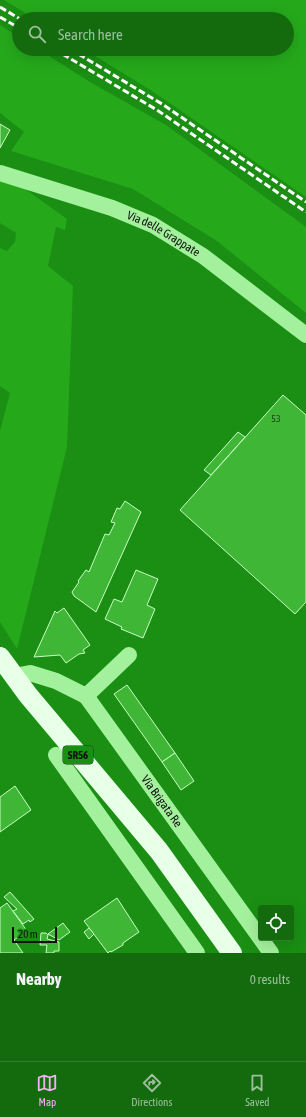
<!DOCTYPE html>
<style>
:root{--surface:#146b0e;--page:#21731c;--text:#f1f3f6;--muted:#9dbf9e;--line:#337e2e;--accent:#f7b0f4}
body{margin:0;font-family:"Asap Condensed",sans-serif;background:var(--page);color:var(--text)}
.controls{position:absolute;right:12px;bottom:12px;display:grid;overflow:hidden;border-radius:4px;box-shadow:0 4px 16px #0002}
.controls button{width:36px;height:36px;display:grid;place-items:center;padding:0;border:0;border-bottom:1px solid var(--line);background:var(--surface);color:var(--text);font:20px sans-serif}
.scale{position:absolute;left:12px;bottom:10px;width:45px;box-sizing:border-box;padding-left:4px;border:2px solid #111;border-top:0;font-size:11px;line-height:14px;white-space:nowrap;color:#111;-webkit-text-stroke:3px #1a8f13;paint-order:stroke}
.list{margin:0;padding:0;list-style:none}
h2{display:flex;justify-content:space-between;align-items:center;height:52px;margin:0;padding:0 16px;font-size:17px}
h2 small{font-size:13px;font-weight:400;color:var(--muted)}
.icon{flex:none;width:22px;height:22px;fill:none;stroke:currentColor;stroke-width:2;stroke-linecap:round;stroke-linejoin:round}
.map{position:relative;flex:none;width:306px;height:953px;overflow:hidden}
.search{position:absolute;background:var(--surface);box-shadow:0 4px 16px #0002;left:12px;right:12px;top:12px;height:44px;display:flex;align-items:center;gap:10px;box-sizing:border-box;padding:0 14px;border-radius:22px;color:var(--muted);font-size:15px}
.sheet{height:108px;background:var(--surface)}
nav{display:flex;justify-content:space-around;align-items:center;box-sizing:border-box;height:56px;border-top:1px solid var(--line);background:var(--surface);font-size:11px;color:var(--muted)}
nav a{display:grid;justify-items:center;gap:2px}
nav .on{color:var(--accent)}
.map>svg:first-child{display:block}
.green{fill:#25a91b}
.building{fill:#40b637;stroke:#c9fcc4}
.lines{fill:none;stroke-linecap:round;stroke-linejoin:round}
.minor{stroke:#a4f19d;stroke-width:16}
.major{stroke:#e8ffe8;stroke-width:20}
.rail{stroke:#fff;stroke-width:3;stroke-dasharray:7 3;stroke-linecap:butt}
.labels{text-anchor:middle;stroke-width:3;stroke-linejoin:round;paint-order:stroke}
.number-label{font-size:10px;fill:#1d3a1a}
.shield{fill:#1a8f13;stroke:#143712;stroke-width:1}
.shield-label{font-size:11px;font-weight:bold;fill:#111}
.street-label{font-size:12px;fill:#111;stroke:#1a8f13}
</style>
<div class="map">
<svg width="306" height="953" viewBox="0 0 306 953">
<rect width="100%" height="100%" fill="#1a8f13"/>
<g class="green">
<polygon points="4,0 306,0 306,197 152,91 84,49 287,49 287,19 35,19"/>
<polygon points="0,25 19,37 19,49 38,49 90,82 166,125 306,227 306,313 217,241 133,189 11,151 24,132 0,113"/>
<polygon points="0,180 21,186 67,219 65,230 56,227 48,266 73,286 67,447 17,649 0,622 0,431 10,393 0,386 0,248 7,251 15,242 16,233 0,223"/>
</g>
<g class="building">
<polygon points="0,124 10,130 0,148"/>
<polygon points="283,395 306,415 306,602 295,614 180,510"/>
<polygon points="238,432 245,437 211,475 204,470"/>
<polygon points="125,501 141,512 96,612 74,596 72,592 79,582 78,581 86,570 89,572 105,534 109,535 115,523 111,522 117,508 120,509"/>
<polygon points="136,570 158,579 147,605 155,609 143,638 121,629 122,627 105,619 114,599 122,602"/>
<polygon points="64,608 90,645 83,650 85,653 79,654 66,663 60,655 34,657 55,611 57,613"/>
<polygon points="127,685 175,753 162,762 114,694"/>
<polygon points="175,753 194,781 181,790 162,762"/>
<polygon points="15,786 31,810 0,832 0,797"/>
<polygon points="10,892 34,919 30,922 29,920 23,924 13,911 17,909 4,897"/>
<polygon points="117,898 139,932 123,943 123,945 111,952 110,951 108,953 84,921"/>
<polygon points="7,903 27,931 14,940 23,953 0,953 0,908"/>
<polygon points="63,923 70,932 59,940 48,934"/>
<polygon points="89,928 94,934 89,939 84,932"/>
<polygon points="41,933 46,933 48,935 47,939 59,942 59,951 54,951 54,953 46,953 47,945 40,945"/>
</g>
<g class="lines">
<g class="minor">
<path id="s1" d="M0,173L112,208L153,225L203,256L306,335"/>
<path id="s2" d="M129,655L86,696L271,953"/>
<polyline points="14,676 30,673 56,681 86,696"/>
<polyline points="56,755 197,953"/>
</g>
<polyline class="major" points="0,657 28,695 159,851 232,953"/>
<g class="rail">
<polyline points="0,7 20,19"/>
<polyline points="0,17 19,28"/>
<polyline points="54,49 157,110 306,212"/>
<polyline points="70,49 162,104 306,202"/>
</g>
</g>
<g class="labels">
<g class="number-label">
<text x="276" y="422">53</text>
</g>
<rect class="shield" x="63" y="746" width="30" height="18" rx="3"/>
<g class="shield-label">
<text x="78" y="759">SR56</text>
</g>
<g class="street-label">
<text dy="4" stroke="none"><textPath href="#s1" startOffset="175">Via delle Grappate</textPath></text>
<text dy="4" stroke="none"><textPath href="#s2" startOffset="189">Via Brigata Re</textPath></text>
</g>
</g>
</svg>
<div class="controls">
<button><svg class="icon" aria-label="locate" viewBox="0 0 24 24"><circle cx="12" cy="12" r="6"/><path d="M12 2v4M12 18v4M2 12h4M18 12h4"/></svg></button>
</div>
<div class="scale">20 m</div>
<div class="search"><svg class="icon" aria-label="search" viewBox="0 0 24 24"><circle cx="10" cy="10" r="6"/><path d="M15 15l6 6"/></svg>Search here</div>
</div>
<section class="sheet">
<h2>Nearby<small>0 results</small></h2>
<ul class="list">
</ul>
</section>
<nav>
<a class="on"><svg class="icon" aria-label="map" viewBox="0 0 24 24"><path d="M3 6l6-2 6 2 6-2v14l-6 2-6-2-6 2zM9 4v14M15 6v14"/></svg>Map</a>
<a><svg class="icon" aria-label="directions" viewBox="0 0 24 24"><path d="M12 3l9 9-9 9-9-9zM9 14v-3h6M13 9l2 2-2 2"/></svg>Directions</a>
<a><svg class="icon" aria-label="saved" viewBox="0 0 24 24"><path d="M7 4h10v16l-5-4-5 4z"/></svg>Saved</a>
</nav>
